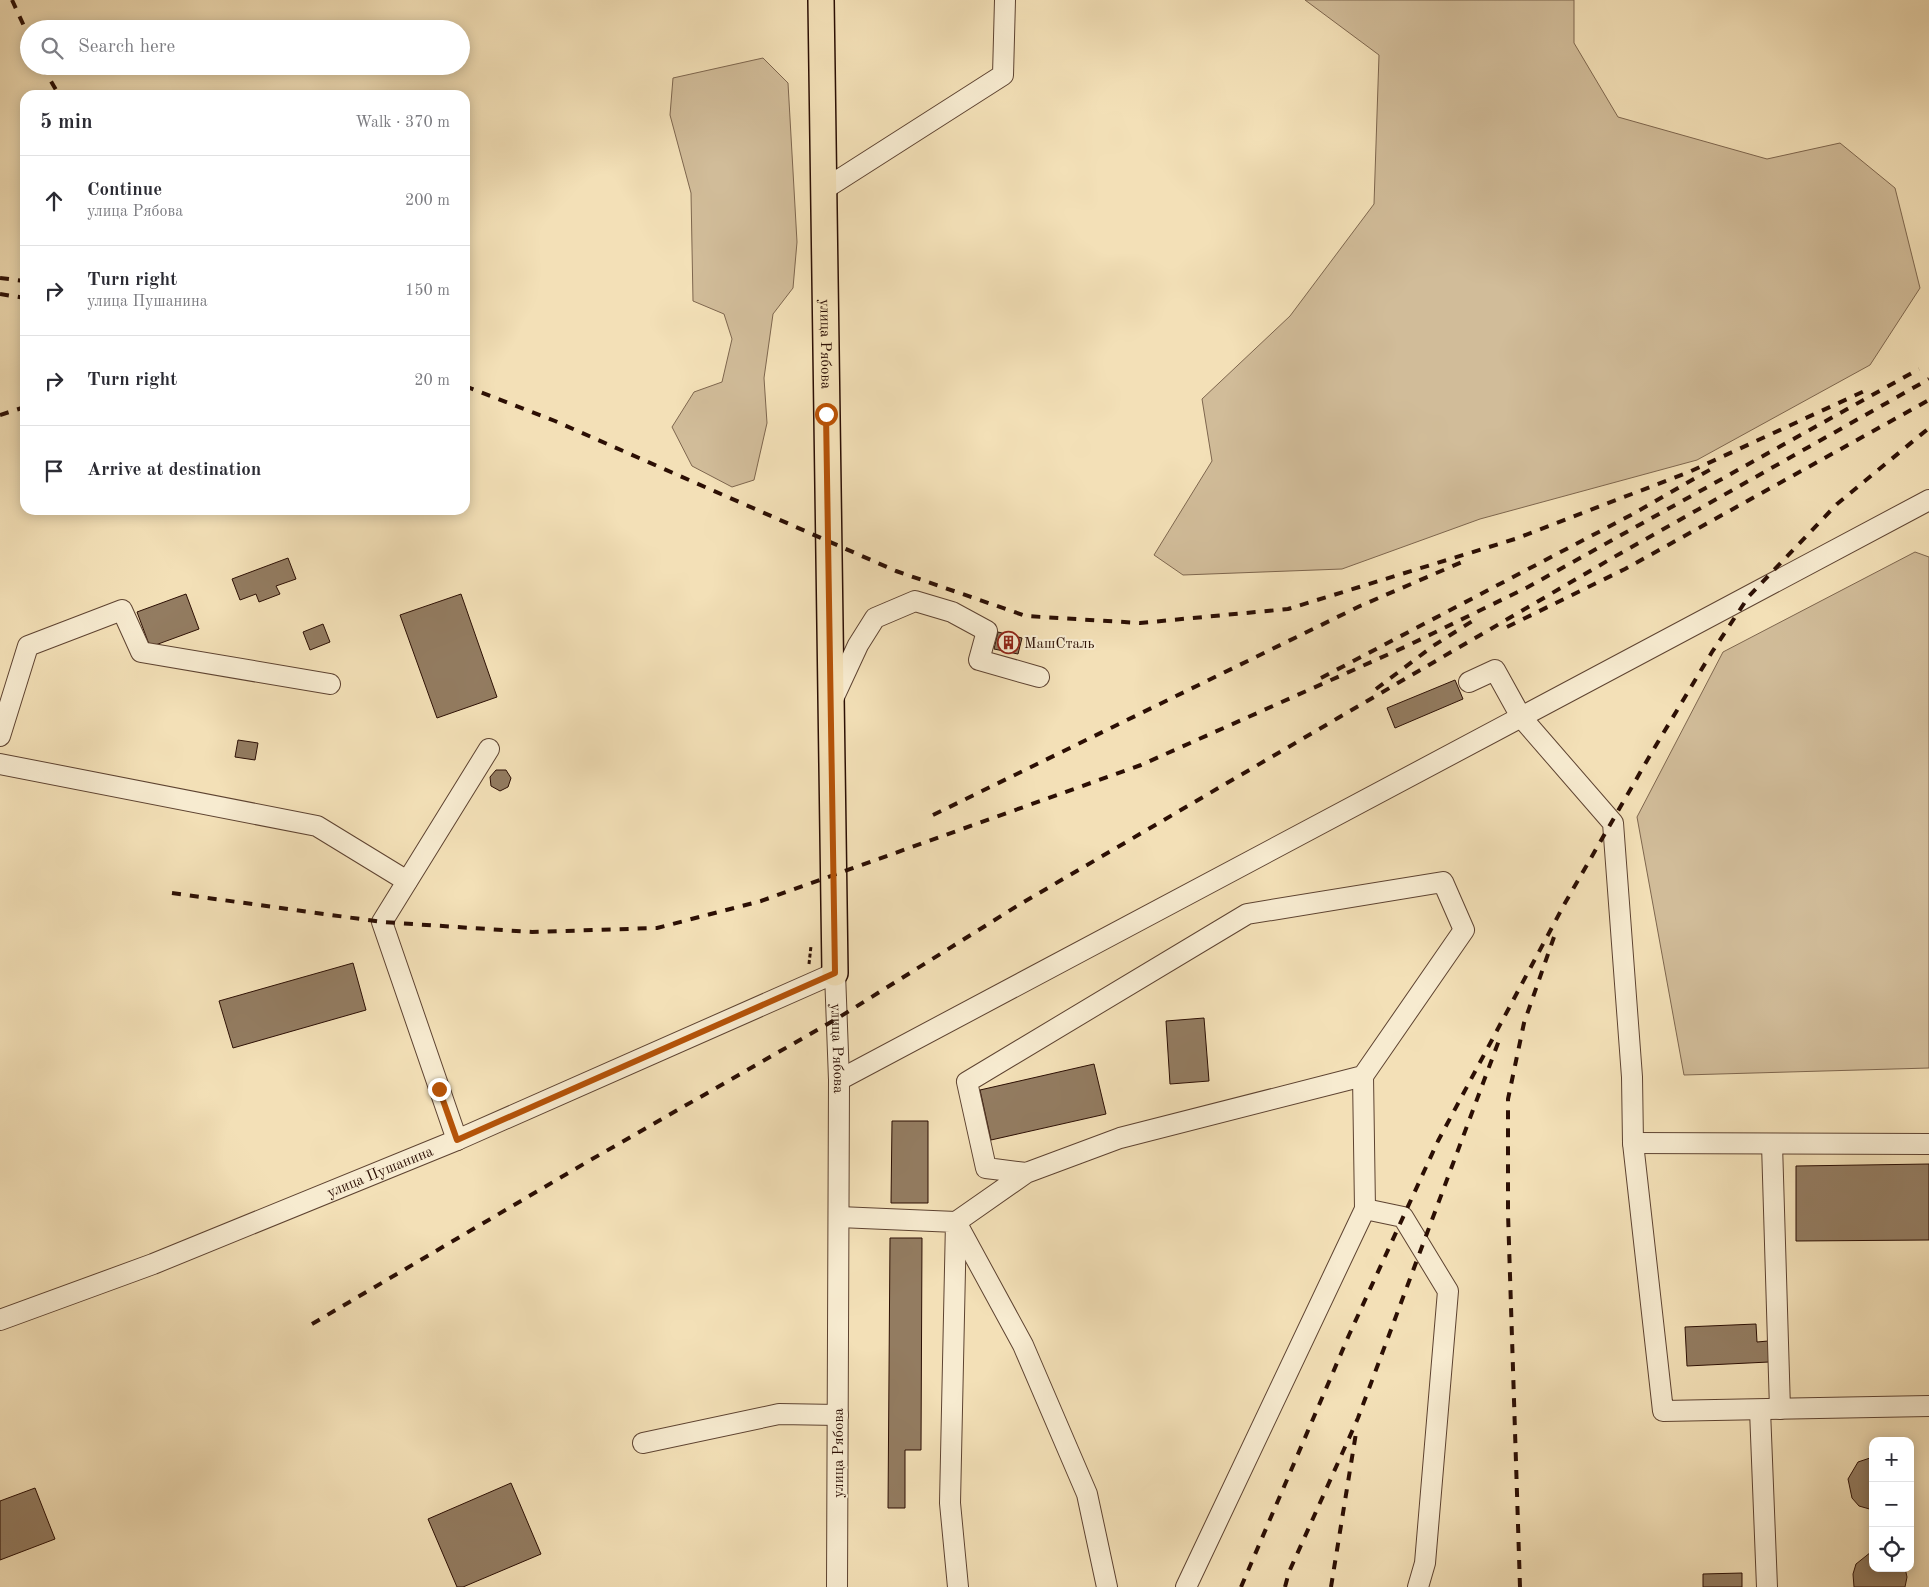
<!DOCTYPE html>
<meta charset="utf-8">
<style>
:root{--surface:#fff;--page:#f7f7f7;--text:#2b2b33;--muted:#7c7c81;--line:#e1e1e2}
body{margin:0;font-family:"Old Standard TT",serif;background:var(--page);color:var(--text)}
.controls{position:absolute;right:15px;bottom:15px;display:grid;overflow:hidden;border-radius:10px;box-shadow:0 2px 12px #0003}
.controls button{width:45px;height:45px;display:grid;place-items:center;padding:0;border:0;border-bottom:1px solid var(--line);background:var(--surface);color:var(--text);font:25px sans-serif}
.stop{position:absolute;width:15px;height:15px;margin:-11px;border:4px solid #b45309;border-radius:50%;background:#fff}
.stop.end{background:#b45309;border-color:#fff;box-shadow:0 1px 5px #0008}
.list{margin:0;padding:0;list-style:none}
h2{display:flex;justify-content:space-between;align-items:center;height:65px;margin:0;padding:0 20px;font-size:21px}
h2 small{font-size:16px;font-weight:400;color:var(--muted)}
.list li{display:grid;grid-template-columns:32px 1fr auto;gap:15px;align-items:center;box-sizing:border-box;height:90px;padding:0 20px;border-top:1px solid var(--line)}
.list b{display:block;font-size:19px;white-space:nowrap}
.list p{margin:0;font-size:16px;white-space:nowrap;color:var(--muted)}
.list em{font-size:16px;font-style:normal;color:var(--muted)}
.icon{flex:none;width:28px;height:28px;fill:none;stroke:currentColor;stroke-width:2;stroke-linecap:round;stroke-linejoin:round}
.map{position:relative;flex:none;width:1929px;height:1587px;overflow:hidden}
.search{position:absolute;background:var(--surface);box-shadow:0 2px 12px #0003;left:20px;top:20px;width:450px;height:55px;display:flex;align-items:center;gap:12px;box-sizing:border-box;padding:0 18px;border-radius:28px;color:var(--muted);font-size:19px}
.panel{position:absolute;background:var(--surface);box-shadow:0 2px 12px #0003;left:20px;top:90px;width:450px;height:425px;border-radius:15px}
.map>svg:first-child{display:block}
.green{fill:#d1bc99;stroke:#7e664e}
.building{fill:#937c61;stroke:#2c0f04}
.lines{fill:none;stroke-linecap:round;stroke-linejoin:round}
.minor-casing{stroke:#5e4331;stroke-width:22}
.major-casing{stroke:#2c0f04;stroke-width:28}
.path{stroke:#2c0f04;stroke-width:3;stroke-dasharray:4 2.5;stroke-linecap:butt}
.minor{stroke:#f7ebd0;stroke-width:20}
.major{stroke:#f3e0b7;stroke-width:25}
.rail{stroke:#2c0f04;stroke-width:4;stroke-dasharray:9 9;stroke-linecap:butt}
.route{stroke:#b45309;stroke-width:6}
.labels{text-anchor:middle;stroke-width:4;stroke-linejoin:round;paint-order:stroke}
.street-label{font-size:15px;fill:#2c0f04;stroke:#f7ebd0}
.poi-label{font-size:15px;fill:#2c0f04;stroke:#f7ebd0;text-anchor:start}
</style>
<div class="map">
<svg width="1929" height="1587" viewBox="0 0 1929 1587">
<rect width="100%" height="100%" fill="#f3e0b7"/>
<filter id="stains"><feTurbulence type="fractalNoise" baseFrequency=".004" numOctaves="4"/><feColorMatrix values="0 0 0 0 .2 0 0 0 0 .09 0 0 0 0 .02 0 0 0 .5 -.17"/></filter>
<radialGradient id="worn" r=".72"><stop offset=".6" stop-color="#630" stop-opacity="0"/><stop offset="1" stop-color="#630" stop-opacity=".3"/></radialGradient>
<g class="green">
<polygon points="1305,0 1574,0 1574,43 1618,117 1767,159 1840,143 1895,188 1920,288 1870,365 1697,460 1480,519 1342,569 1183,575 1154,555 1212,461 1202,399 1290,316 1374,204 1379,55"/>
<polygon points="763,58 788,83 797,242 793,288 773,314 764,378 767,423 754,480 732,487 692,466 672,427 694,392 722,382 732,339 724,314 693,301 691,193 670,115 673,78"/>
<polygon points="1915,552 1929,557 1929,1068 1684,1075 1637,817 1723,652"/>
</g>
<g class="building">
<polygon points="288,558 296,579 276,586 280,594 259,602 256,594 240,600 232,579"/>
<polygon points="186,594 199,629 150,647 137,612"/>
<polygon points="461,594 497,697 437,718 400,615"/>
<polygon points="323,624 330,642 310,650 303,632"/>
<polygon points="998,632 1022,638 1018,654 994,649"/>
<polygon points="1455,680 1463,699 1395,728 1387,708"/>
<polygon points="238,740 258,743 255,760 235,757"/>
<polygon points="496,770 506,770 511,778 508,787 500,791 491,786 490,777"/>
<polygon points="353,963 366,1010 233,1048 219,1001"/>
<polygon points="1204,1018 1209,1081 1170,1084 1166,1021"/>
<polygon points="1094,1064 1106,1114 991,1140 980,1090"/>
<polygon points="892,1121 928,1121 928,1203 891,1203"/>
<polygon points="1929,1164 1929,1240 1796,1241 1796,1166"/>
<polygon points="890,1238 922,1238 921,1450 905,1450 905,1508 888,1508"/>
<polygon points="1756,1324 1757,1342 1768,1341 1769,1362 1687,1366 1685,1327"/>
<polygon points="1873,1457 1873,1510 1859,1506 1852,1498 1848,1479 1858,1462"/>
<polygon points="511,1483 541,1554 463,1587 457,1587 428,1519"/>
<polygon points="35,1488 55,1539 0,1560 0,1501"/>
<polygon points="1871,1552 1873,1568 1905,1568 1907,1577 1905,1587 1854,1587 1853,1574 1856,1564"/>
<polygon points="1742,1573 1742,1587 1703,1587 1703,1574"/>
</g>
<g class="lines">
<defs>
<g id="minor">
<polyline points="823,190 1003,75 1005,0"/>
<polyline points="1469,682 1495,670 1521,717 1613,823 1632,1077 1633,1143 1663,1411 1929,1406"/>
<polyline points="832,701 858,645 875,618 915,601 952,612 987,631 979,660 1039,677"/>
<polyline points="0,736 28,646 122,610 141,652 330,684"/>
<polyline points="0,764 317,826 407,881"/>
<polyline points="839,1080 1929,500"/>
<polyline points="457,1140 382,922 489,749"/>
<polyline points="1633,1143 1929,1144"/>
<polyline points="1772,1144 1780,1409"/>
<polyline points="1026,1173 986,1168 967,1082 1247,914 1443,882 1464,930 1363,1076 1120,1138 1026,1173 956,1222 1023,1345 1087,1494 1107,1587"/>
<polyline points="1365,1209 1403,1217 1448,1291 1425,1563 1418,1587"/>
<polyline points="839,1217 956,1222 950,1503 958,1587"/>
<path id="s1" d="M0,1320L153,1264L457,1140L835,973L839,1080L837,1587"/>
<polyline points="1760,1410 1767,1587"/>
<polyline points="643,1443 779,1414 838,1415"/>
<polyline points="1186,1587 1365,1209 1363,1076"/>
</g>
<g id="major">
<path id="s2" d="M821,0L835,973"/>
</g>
</defs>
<use href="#minor" class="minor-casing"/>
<use href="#major" class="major-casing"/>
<polyline class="path" points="809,964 811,946"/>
<use href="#minor" class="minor"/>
<use href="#major" class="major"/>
<g class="rail">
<polyline points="12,0 29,37"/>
<polyline points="42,66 59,95"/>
<polyline points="0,278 25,281"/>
<polyline points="0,294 25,298"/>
<polyline points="465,386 555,421 896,571 1026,616 1140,623 1288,609 1515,539 1689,472 1871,388"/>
<polyline points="0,415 25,407"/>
<polyline points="1507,627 1625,569 1929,400"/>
<polyline points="1321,678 1631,515 1713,468"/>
<polyline points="1376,689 1433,646 1474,620"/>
<polyline points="933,815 1360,606 1462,562"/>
<polyline points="172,893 382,922 532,932 657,928 761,901 1141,765 1407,646 1528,587 1919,369"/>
<polyline points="312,1324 587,1162 838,1018 1017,906 1338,718 1614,557 1929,379"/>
<polyline points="1241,1587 1349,1335 1438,1141 1565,903 1652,752 1712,652 1749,596 1837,504 1929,428"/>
<polyline points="1285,1587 1289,1572 1358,1418 1501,1035"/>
<polyline points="1331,1587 1356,1433"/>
<polyline points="1520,1587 1508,1213 1508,1099 1524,1023 1554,937"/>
</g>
</g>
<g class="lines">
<polyline class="route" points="439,1089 457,1140 835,973 826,414"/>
</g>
<defs>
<symbol id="building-ring" viewBox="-11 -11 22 22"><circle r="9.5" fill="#f7ebd0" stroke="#8f2418" stroke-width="1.5"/><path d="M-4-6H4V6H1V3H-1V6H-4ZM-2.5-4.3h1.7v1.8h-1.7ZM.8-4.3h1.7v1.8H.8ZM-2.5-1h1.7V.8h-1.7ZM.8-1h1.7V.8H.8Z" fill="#8f2418"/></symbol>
</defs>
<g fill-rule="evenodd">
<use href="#building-ring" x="996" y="630" width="25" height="25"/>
</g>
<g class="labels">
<g class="street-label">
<text dy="5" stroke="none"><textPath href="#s2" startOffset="344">улица Рябова</textPath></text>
<text dy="5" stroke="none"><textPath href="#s1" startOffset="980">улица Рябова</textPath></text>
<text dy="5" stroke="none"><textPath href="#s1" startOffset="408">улица Пушанина</textPath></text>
<text transform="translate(838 1453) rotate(-90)" y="5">улица Рябова</text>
</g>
<g class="poi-label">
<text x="1024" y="648">МашСталь</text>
</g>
</g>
<rect width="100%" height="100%" filter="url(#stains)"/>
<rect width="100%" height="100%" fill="url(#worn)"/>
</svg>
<div class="controls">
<button>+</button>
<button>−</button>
<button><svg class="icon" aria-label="locate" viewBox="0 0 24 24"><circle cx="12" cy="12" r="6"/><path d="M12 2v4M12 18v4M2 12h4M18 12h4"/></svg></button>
</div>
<div class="stop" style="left:826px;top:414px"></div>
<div class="stop end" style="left:439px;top:1089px"></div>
<div class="search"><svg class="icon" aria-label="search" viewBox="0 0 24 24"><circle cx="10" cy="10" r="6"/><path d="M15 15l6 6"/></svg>Search here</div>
<section class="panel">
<h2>5 min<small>Walk · 370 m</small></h2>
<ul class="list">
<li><svg class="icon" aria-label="ahead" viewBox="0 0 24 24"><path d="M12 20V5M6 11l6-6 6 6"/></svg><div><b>Continue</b><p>улица Рябова</p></div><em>200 m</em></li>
<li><svg class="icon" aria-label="right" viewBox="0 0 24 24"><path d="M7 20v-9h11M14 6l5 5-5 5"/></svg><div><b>Turn right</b><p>улица Пушанина</p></div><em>150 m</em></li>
<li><svg class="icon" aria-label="right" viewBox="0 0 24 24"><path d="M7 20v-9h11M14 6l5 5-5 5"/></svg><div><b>Turn right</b></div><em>20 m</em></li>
<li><svg class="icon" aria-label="arrive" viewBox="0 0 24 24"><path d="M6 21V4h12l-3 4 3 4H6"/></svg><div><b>Arrive at destination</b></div></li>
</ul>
</section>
</div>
